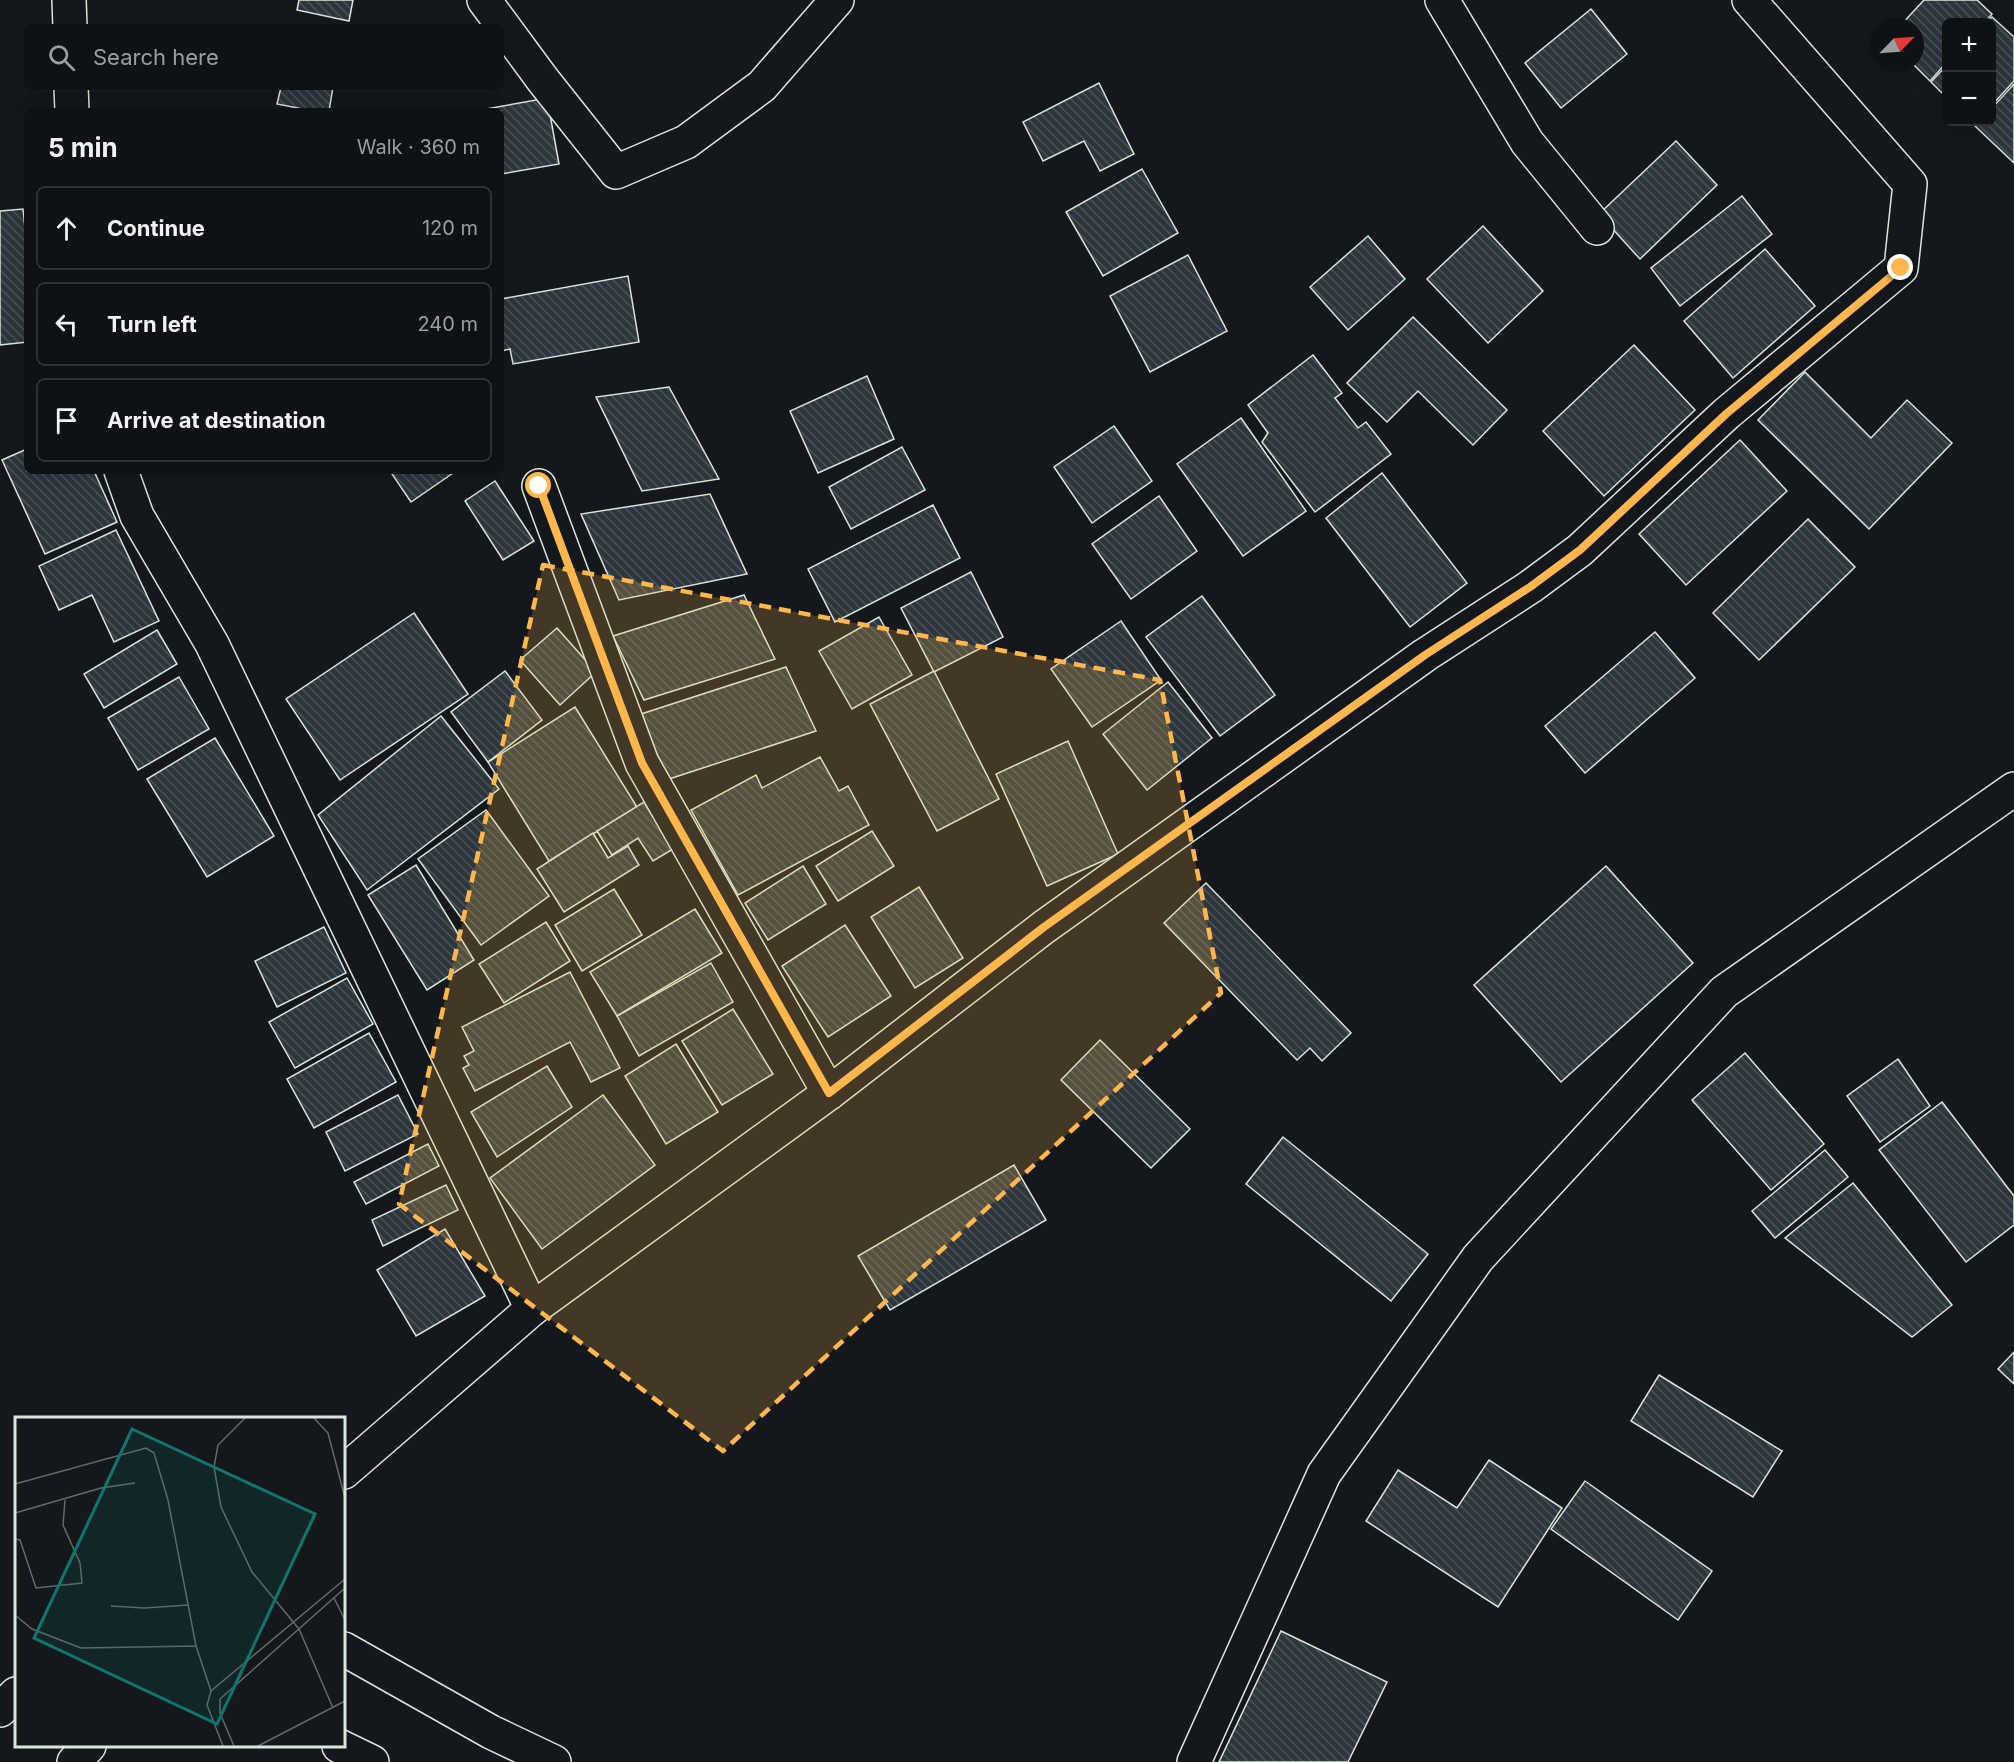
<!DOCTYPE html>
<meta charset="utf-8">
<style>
:root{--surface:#0f1215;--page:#181b1e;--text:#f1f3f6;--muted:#9b9ea0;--line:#2f3234}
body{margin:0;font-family:Inter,sans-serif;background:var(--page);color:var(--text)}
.controls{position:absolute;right:18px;top:18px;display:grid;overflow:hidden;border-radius:9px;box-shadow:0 6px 24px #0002}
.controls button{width:54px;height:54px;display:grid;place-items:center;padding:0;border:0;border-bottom:2px solid var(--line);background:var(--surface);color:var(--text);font:30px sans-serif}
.compass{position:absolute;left:1870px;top:18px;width:54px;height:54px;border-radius:50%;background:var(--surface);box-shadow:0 6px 24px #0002;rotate:65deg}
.stop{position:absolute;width:18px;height:18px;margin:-14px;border:4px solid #ffb74d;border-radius:50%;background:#fff}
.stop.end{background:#ffb74d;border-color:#fff;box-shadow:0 2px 6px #0008}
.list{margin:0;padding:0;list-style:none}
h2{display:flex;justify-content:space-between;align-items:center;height:78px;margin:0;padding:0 24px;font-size:26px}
h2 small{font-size:20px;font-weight:400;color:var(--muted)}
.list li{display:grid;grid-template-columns:39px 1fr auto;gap:18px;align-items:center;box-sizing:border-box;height:84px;margin:0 12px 12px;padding:0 12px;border:2px solid var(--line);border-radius:9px}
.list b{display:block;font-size:22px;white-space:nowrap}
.list em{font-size:20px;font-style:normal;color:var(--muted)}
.icon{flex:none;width:33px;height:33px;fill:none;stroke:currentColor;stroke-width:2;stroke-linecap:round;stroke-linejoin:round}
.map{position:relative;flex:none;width:2014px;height:1762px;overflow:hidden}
.search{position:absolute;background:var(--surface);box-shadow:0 6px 24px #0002;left:24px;top:24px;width:480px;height:66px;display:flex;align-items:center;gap:15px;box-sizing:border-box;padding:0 21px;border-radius:9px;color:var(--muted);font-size:22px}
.panel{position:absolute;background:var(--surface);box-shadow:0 6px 24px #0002;left:24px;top:108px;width:480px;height:366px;border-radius:9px}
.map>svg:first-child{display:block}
.building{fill:url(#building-back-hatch);stroke:#d8e6dc;stroke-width:1.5}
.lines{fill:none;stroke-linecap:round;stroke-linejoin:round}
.minor-casing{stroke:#d8e6dc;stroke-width:36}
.secondary-casing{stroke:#d8e6dc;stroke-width:36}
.minor{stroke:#14181c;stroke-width:33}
.secondary{stroke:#14181c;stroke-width:33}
.route{stroke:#ffb74d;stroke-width:8}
.marked{fill:#ffb74d;fill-opacity:0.2;stroke:#ffb74d;stroke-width:4.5;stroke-dasharray:12 8;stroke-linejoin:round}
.inset-road{fill:none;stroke:#626a69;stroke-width:1.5}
.view{fill:#0f766e;fill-opacity:0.15;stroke:#0f766e;stroke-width:3}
.inset-edge{fill:none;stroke:#d8e6dc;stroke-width:3}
</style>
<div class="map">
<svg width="2014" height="1762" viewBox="0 0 2014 1762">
<defs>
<pattern id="building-back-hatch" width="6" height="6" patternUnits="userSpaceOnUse" patternTransform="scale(1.5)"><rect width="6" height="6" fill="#2c363c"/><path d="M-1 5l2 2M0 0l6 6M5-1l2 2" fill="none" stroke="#4a5358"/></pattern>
</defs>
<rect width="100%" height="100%" fill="#14181c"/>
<g class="building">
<polygon points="299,0 353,0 349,21 297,10"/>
<polygon points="1924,0 1977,0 1992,14 1985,22 1946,22 1946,63 1930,81 1912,63 1915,63 1915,27 1899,27"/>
<polygon points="1591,9 1627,54 1561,108 1525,63"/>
<polygon points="1992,17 2014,37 2014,81 1992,105 1992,22 1987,22"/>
<polygon points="1946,66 1946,97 1931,82"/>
<polygon points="1099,83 1134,154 1100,171 1084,141 1043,161 1023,122"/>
<polygon points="2014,84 2014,163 1975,126 1979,122 1992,122 1992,108"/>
<polygon points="281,87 333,87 329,111 313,111 277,104"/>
<polygon points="547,98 559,164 501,174 501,111 475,111"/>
<polygon points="1676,141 1717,185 1640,259 1599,214"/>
<polygon points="1142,169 1178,233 1103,276 1066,212"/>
<polygon points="1742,196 1772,234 1680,306 1651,268"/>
<polygon points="23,209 27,247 27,342 0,345 0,211"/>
<polygon points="1483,226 1543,291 1488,343 1427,279"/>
<polygon points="1368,236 1405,279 1348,330 1310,287"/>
<polygon points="1765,249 1815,306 1733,378 1684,321"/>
<polygon points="1188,255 1227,331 1150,372 1110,296"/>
<polygon points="628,276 639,342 513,364 510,349 501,351 501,299"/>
<polygon points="1413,317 1507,410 1473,445 1418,391 1387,422 1347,383"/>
<polygon points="1634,345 1695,410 1604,496 1543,431"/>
<polygon points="1313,355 1342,393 1335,398 1358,428 1366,422 1391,454 1315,512 1262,442 1268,433 1248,405"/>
<polygon points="1805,372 1871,438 1907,400 1952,443 1869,529 1758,420"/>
<polygon points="867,376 894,439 818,473 790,411"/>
<polygon points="669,387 719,479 642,491 596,397"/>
<polygon points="1241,418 1306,511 1243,556 1177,464"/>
<polygon points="1114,426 1152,481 1092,523 1054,467"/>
<polygon points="1740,440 1787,491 1686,585 1639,534"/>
<polygon points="902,447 925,490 851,529 829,487"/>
<polygon points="27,449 27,471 94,471 117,522 45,554 2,460"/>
<polygon points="390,471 456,471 411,502"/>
<polygon points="1382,473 1467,583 1410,627 1326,518"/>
<polygon points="495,481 534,541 503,560 465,501"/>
<polygon points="710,494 747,574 619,600 581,514"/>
<polygon points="1159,496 1197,551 1131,599 1092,544"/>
<polygon points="933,505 960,558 835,622 808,569"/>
<polygon points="1808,519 1855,567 1759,660 1713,613"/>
<polygon points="116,530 159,621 114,642 92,595 59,610 39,566"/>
<polygon points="971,572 1003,637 934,672 901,608"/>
<polygon points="744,595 775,659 644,700 613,636"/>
<polygon points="1202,596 1275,695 1220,736 1146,637"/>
<polygon points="414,613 468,694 340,780 286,699"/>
<polygon points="879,617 912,675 852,709 819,651"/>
<polygon points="1121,621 1161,680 1092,727 1051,669"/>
<polygon points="557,628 596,672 560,705 520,660"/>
<polygon points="157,630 177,664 104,708 84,674"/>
<polygon points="1655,632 1695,678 1585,773 1545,726"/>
<polygon points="786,667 816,731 669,779 638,715"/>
<polygon points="505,671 542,720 488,762 451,712"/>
<polygon points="934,671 999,799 937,831 870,704"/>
<polygon points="179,677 209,729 138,770 108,718"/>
<polygon points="1168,682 1212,738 1147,790 1103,734"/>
<polygon points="575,707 637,807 549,861 488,762"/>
<polygon points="441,716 499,789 367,890 318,815"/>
<polygon points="215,738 274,836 207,877 147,779"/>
<polygon points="1068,741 1118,854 1047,886 996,774"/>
<polygon points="820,757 839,791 848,786 869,825 738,895 691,810 756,775 762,788"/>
<polygon points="644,802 673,849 653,861 638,838 612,855 597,831"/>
<polygon points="486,810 549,896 481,945 418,859"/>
<polygon points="872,831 894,866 838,901 816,866"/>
<polygon points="593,833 608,858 628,846 639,865 564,912 537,869"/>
<polygon points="416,865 474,960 427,990 368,895"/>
<polygon points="803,866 826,904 768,940 745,903"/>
<polygon points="1606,866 1693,963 1561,1082 1474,985"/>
<polygon points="1206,883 1351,1033 1322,1061 1310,1048 1297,1060 1164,923"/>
<polygon points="919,887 963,958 915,988 871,917"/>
<polygon points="614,889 642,935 582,971 555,925"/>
<polygon points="695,909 722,953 617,1016 590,972"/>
<polygon points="546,922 570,961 504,1003 479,964"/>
<polygon points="845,925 891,996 828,1037 782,966"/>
<polygon points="324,927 346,973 277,1007 255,961"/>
<polygon points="711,963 733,1002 639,1056 617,1016"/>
<polygon points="570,972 620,1068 591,1082 570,1042 475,1091 463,1068 469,1065 464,1056 474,1051 462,1027"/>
<polygon points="347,978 373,1024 295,1068 269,1022"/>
<polygon points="733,1009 773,1074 722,1105 682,1041"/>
<polygon points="369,1033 396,1082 314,1128 287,1079"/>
<polygon points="1100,1040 1190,1129 1151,1168 1061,1080"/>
<polygon points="676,1044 718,1112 666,1144 625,1076"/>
<polygon points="1745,1053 1824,1144 1771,1190 1692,1100"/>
<polygon points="1898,1059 1930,1106 1880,1142 1847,1096"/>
<polygon points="547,1066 572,1107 497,1157 471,1112"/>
<polygon points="398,1095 418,1134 345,1171 326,1132"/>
<polygon points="603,1095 655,1165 542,1249 490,1178"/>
<polygon points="1942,1102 2014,1196 2014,1225 1966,1262 1879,1150"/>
<polygon points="1283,1137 1428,1254 1391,1301 1246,1184"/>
<polygon points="428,1144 439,1166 366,1204 354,1182"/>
<polygon points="1825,1150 1848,1177 1775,1238 1752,1211"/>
<polygon points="1014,1165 1046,1220 890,1310 858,1256"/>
<polygon points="1853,1183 1952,1305 1912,1337 1785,1238"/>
<polygon points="446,1185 458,1210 383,1246 372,1220"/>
<polygon points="445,1229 485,1296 416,1336 377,1270"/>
<polygon points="2014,1352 2014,1384 1998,1369"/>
<polygon points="1659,1375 1782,1451 1753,1497 1631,1421"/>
<polygon points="1489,1460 1562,1508 1498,1607 1366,1521 1398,1470 1457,1508"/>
<polygon points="1585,1481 1712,1571 1678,1620 1551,1529"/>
<polygon points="1281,1631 1387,1682 1348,1762 1219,1762"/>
</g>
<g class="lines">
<defs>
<g id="minor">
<polyline points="69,0 70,27"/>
<polyline points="484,0 543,80 616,172 686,142 762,86 837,0"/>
<polyline points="1442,0 1527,142 1597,228"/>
<polyline points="71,87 72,111"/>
<polyline points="121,471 137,516 212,644 532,1309"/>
<polyline points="539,486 642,763 829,1093"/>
<polyline points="344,1472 532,1309 829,1093 1044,927 1425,655 1530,587 1580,550 1726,414 1901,268 1910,184 1749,0"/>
<polyline points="1194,1762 1324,1474 1478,1258 1724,992 2014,789"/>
</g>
<g id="secondary">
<polyline points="344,1649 491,1732 554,1762"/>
<polyline points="0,1710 16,1694"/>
<polyline points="339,1746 372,1762"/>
<polyline points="74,1762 89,1746"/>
</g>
</defs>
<use href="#minor" class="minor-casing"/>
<use href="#secondary" class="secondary-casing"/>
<use href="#minor" class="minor"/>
<use href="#secondary" class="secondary"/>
</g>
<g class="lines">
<polyline class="route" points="539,486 642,763 829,1093 1044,927 1425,655 1530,587 1580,550 1726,414 1901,268"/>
</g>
<path class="marked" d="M543,565L1160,680L1221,993L723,1451L399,1204Z"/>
<g transform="translate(15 1417)">
<rect width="330" height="330" fill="#14181c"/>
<path class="inset-road" d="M230,1L203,28L199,50L206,90L237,155L284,212L318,291M299,1L313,16L330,81M0,67L131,31L139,36L153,83L181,229L196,274M0,96L86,71L120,66M0,122L5,123L21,171L67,166L65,146L48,108L50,83M319,181L330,203M96,189L130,191L173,188M0,198L17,212L66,231L181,229M208,329L192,288L196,274L330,162M219,329L205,296V282L330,171M243,329L330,284"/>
<path class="view" d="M117,12L300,97L202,307L19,221Z"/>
<rect width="330" height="330" class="inset-edge"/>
</g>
</svg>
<div class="controls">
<button>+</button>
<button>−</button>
</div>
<svg class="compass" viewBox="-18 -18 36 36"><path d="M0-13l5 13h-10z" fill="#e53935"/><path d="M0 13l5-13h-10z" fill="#9b9ea0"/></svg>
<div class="stop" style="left:539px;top:486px"></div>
<div class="stop end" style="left:1901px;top:268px"></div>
<div class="search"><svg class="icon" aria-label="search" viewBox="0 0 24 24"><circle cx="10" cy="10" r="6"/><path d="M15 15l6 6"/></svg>Search here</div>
<section class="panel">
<h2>5 min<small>Walk · 360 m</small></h2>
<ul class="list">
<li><svg class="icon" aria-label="ahead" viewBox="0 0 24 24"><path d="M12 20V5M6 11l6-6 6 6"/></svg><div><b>Continue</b></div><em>120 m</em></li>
<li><svg class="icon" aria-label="left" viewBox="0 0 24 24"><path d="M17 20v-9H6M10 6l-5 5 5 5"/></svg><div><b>Turn left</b></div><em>240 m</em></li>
<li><svg class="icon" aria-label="arrive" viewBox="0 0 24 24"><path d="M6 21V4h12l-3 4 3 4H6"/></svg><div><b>Arrive at destination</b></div></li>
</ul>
</section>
</div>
